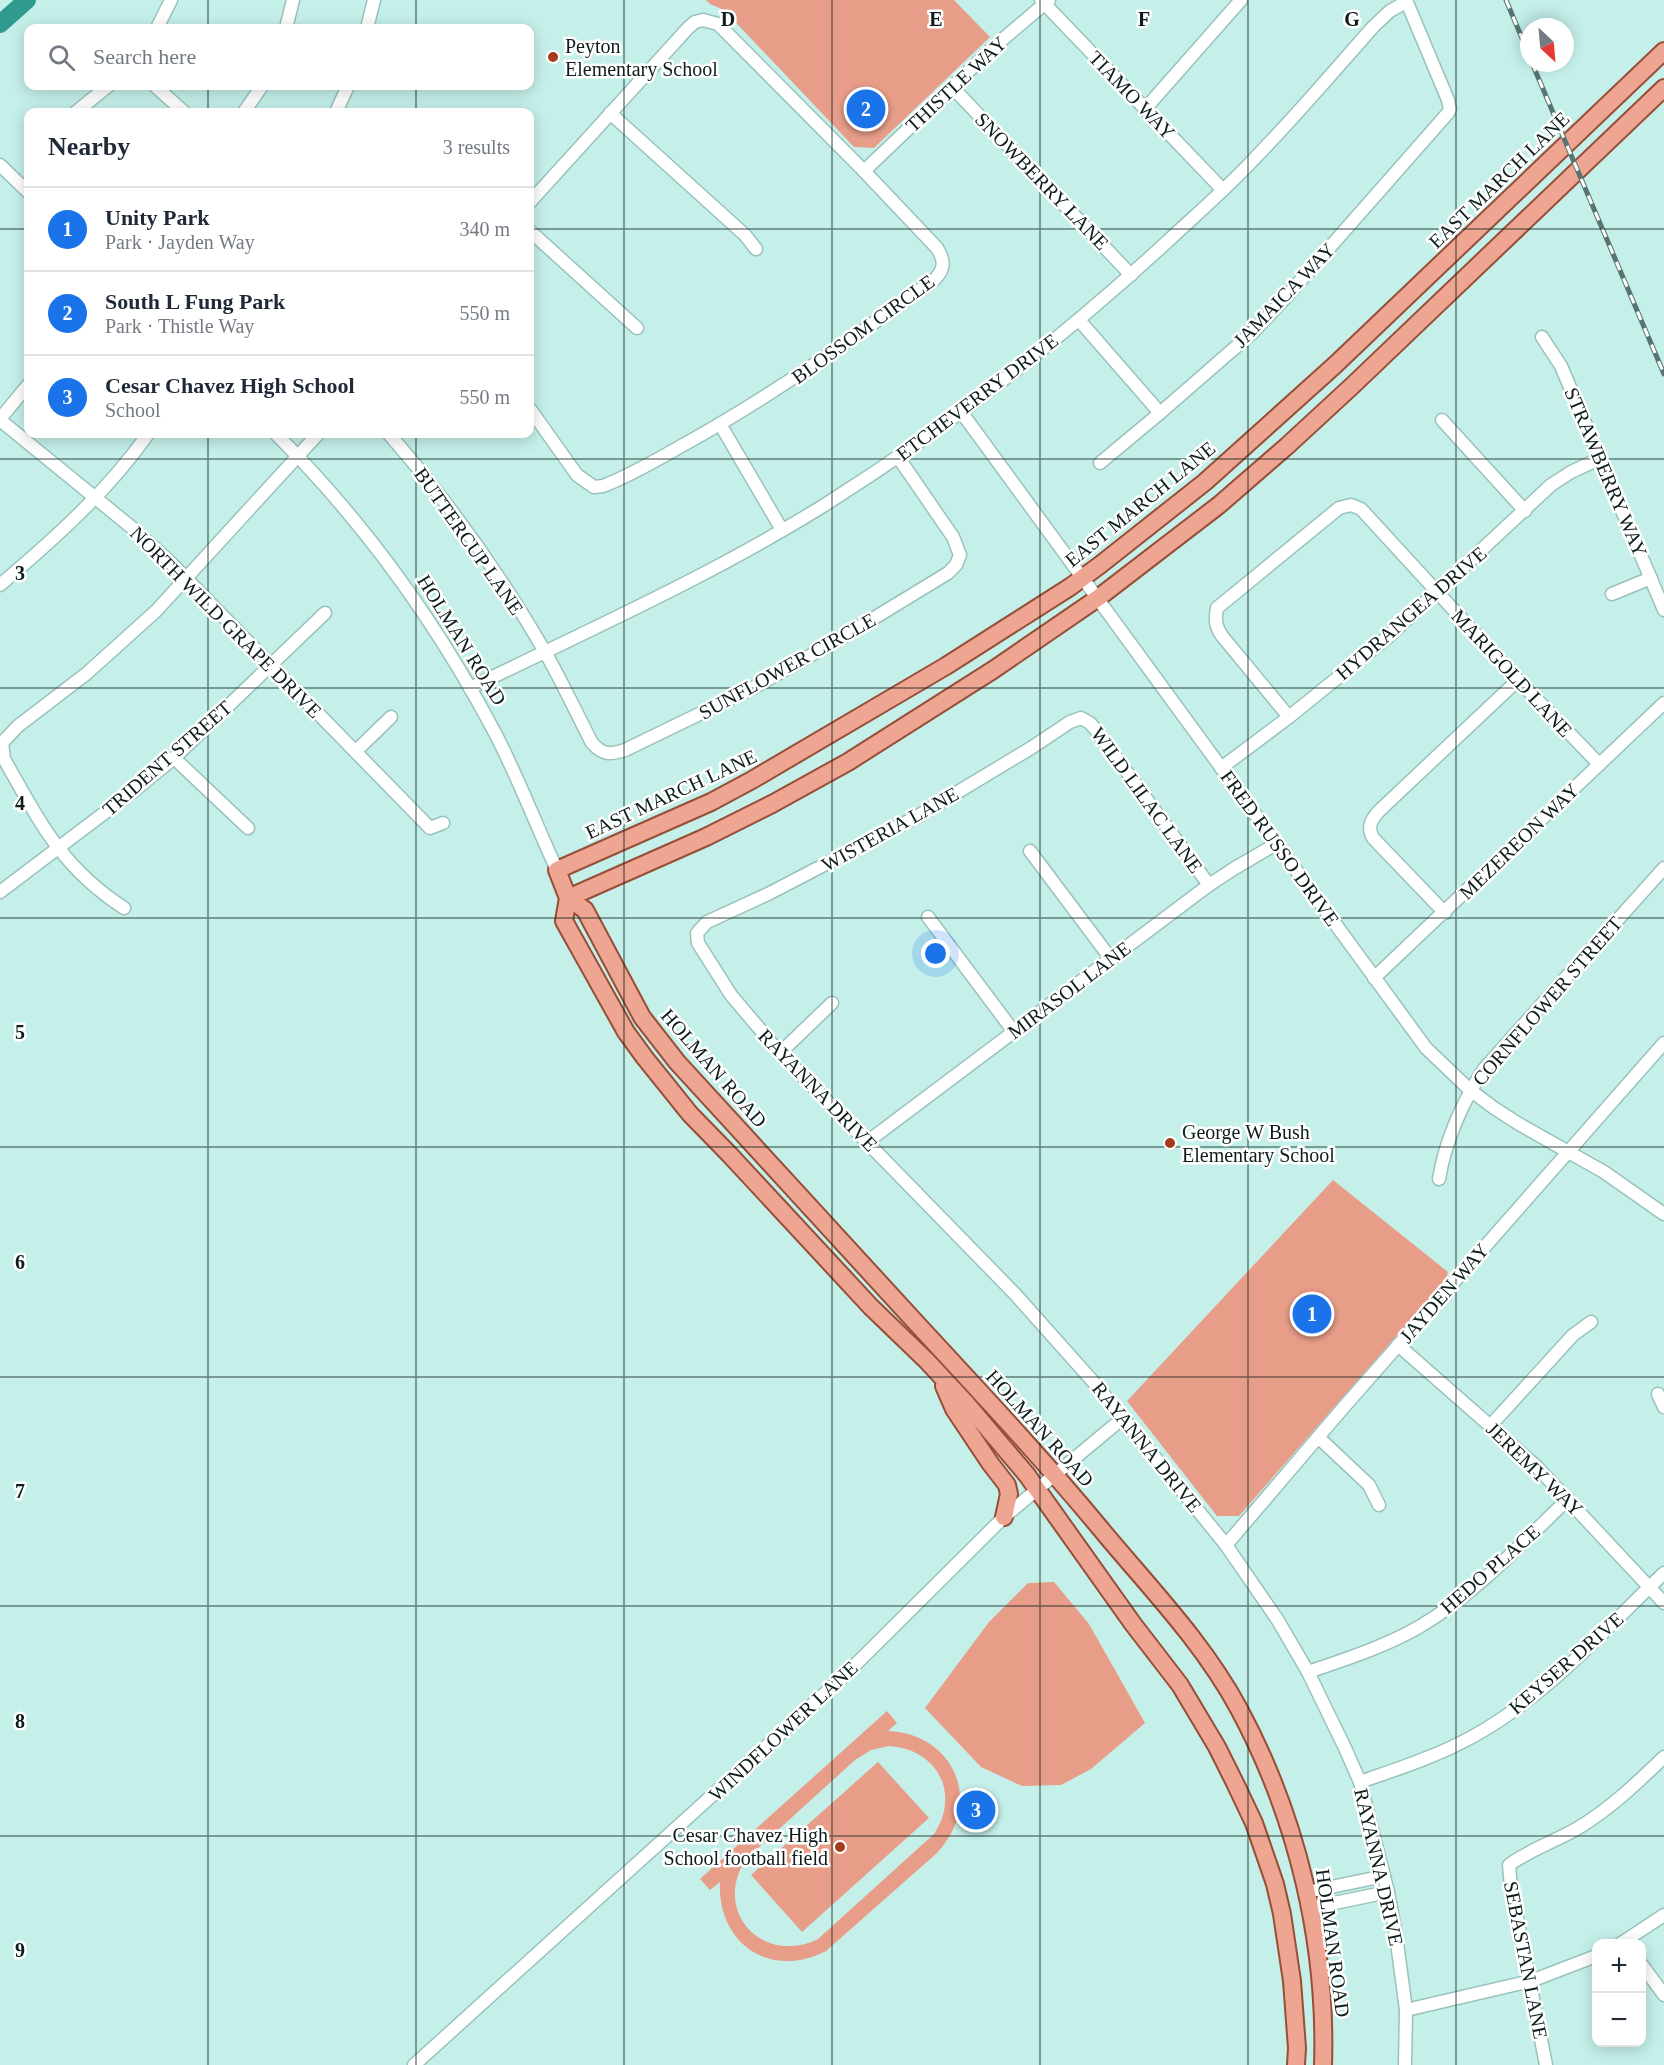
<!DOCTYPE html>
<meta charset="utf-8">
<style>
:root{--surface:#fff;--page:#f2f2f3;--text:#1f2937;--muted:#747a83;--line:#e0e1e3;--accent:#1a73e8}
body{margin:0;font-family:"Times New Roman",serif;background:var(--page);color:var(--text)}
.controls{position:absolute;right:18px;bottom:18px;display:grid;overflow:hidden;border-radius:12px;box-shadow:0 3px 15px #0003}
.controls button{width:54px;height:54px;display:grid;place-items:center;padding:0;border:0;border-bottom:2px solid var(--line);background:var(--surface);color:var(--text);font:30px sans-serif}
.compass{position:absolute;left:1520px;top:18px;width:54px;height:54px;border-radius:50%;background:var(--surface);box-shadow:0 3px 15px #0003;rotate:154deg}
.you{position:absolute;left:936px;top:954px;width:21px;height:21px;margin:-15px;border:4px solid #fff;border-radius:50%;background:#1a73e8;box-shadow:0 0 0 9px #1a73e833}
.badge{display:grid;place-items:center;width:39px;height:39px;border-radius:50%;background:var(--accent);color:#fff;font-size:20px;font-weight:700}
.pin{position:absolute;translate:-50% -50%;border:3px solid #fff;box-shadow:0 2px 6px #0006}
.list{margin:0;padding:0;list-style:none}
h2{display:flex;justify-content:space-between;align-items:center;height:78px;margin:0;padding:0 24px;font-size:26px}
h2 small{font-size:20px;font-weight:400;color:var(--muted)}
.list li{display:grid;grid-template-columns:39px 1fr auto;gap:18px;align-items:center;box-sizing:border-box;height:84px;padding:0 24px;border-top:2px solid var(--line)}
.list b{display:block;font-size:22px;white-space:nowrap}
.list p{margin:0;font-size:20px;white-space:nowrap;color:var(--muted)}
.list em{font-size:20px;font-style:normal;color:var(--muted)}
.icon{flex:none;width:33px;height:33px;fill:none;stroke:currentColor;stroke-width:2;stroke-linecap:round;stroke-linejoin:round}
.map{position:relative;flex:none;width:1664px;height:2065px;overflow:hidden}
.search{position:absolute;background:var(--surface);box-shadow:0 3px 15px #0003;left:24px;top:24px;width:510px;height:66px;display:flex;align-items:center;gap:15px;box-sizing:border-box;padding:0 21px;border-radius:12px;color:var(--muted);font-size:22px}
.panel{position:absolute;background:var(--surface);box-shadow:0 3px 15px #0003;left:24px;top:108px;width:510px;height:330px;border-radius:12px}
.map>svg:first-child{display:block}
.green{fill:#e89d88;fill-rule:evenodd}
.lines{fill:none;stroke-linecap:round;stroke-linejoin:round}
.river{stroke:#2f9a90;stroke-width:18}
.minor-casing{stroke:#99c2bd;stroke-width:15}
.major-casing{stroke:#974e38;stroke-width:20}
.minor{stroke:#fff;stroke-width:12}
.major{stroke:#eea591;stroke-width:16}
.rail-casing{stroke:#597470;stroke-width:5}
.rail{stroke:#fff;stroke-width:3;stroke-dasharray:9;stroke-linecap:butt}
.grid{fill:none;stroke:#0d1d1b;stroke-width:1.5;stroke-opacity:0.55}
.poi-dot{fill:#a33b1c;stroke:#fff;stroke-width:2}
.labels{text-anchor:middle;stroke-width:5;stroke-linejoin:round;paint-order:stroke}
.poi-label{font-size:20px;fill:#0d1d1b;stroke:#fff;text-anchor:start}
.street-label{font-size:20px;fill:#0d1d1b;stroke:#fff}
.grid-label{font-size:20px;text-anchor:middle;font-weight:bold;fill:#0d1d1b;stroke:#fff;stroke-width:5;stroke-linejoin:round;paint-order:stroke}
</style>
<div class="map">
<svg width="1664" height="2065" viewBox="0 0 1664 2065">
<rect width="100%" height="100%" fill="#c5f0ea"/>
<g class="green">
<polygon points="706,0 954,0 990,37 874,148 854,147 724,10 710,4"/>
<polygon points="1333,1180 1448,1272 1446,1279 1239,1516 1217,1516 1127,1401"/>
<polygon points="1054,1582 1089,1624 1145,1723 1091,1769 1061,1785 1022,1786 981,1767 925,1708 989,1622 1028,1583"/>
<path d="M887,1711L897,1723L888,1731C955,1734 984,1803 937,1853L826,1951C770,1980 717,1943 720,1882L710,1890L700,1879ZM889,1746C937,1749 961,1793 934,1834L818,1939C762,1966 712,1911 746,1859L855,1760L871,1750Z"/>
<polygon points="878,1762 929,1818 802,1932 751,1875"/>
</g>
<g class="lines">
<polyline class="river" points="0,24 27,0"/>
<defs>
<g id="minor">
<polyline points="1041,0 1223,190"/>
<polyline points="157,28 171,0"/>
<polyline points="286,28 293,0"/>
<polyline points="367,28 374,0"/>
<polyline points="155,86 184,112"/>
<polyline points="952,87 1131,275"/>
<polyline points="1145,109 1241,0"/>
<polyline points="76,112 108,86"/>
<polyline points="244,112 262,86"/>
<polyline points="336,112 348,86"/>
<polyline points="610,113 745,235 756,249"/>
<polyline points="0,165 28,192"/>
<polyline points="864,171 996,45 1049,0"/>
<path d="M530,202L688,28L695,22L703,20L718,24L864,171L937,248C945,261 945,269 934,280C855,337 777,392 692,440C663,456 634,474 603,486L594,487L577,475L530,409"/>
<polyline points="530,231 637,328"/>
<polyline points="1079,320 1160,413"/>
<polyline points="1542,337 1561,366 1664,610"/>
<polyline points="962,413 1426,1048 1470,1090 1494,1108 1519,1124 1604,1172 1664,1214"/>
<polyline points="0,419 28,385"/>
<polyline points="0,420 136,531 170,562 430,828 443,823"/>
<polyline points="1442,420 1525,511"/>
<polyline points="720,424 782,530"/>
<path d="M276,434C364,522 437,623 495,733C518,777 536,825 557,870"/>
<path d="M389,434C447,500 499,573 544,650C561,680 576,712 592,743C603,755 610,755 625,750L753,688L843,637L948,573L956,565L960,555L953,537L898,457"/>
<polyline points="1100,463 1160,413 1253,332 1287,296 1448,113 1450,109 1448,100 1406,0"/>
<path d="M0,585C54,539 107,492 148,434"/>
<polyline points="1612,594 1651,578"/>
<path d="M470,688C589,630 710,576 823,506C947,428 1062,339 1169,240C1198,213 1228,187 1255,158C1296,116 1334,71 1373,27L1390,11L1406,2"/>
<path d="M1289,717L1222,636C1215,626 1215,619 1217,608L1339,508L1351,505L1361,509L1518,680L1599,764"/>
<polyline points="356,751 391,717"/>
<polyline points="174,758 248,828"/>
<polyline points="1221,768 1289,717 1388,637 1551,485 1571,472 1599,459"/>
<polyline points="1030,851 1111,959"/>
<polyline points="1209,885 1097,731 1090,723 1081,718 1070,722 1031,748 918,816 768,894 707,922 697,933 698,943 731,995 780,1053 1015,1294 1097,1386 1226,1545 1277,1619 1308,1672 1345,1748 1360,1782 1388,1892 1396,1935 1406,2010 1405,2065"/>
<polyline points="0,892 136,789 174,758 325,613"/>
<path d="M124,908C61,867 40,822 4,759L2,743L18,726L86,674L156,611L318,434"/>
<path d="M1445,913L1373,838C1367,827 1371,820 1379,811L1518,680"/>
<polyline points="928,917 1014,1032"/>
<polyline points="1374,978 1664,703"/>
<polyline points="780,1053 832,1003"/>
<polyline points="867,1142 1209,885 1235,868 1276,844"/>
<path d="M1439,1179C1445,1141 1463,1101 1484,1069L1664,868"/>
<polyline points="1398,1345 1537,1467 1664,1603"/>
<polyline points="1658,1394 1664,1407"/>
<polyline points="1491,1425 1573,1335 1591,1322"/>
<polyline points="1318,1437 1369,1485 1379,1505"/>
<polyline points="1226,1545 1343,1408 1664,1043"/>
<path d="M1308,1672C1346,1659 1384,1647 1419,1627C1475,1594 1521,1544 1568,1499"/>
<path d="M1360,1782C1397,1769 1435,1757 1470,1738C1546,1697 1602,1632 1664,1573"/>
<polyline points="1307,1892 1384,1876"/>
<polyline points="1310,1908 1388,1892"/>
<polyline points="1620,1944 1664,1915"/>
<polyline points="1642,1965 1664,1995"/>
<polyline points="1406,2010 1531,1981 1596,1956"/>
<polyline points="414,2065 842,1678 1004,1517 1123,1418"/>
<path d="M1546,2065L1511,1887L1509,1865C1529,1850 1556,1841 1578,1828C1610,1809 1637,1783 1664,1757"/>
</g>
<g id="major">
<path d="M568,898L585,910L642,1017L677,1062C758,1150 838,1238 919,1326C980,1392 1042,1458 1100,1528C1148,1586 1203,1642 1239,1709C1297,1817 1327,1942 1323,2065"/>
<polyline points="568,898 706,837 772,804 848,762 993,670 1098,598 1219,505 1287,446 1352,386 1664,88"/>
<polyline points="944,1386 954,1409 990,1463 1007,1485 1009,1494 1004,1517"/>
<polyline points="1296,2065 1297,2048 1292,1981 1282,1914 1275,1884 1254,1823 1235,1783 1217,1747 1180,1685 1133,1624 1027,1475 966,1403 926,1360 871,1307 730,1155 690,1114 645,1058 626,1032 564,921 568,898 557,870 711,802 752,780 946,666 1070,587 1100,565 1205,482 1335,365 1664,51"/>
</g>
</defs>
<use href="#minor" class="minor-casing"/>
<use href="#major" class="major-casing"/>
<use href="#minor" class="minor"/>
<use href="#major" class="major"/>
<defs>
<g id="rail">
<polyline points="1506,0 1529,55"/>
<polyline points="1532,63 1664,374"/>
</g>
</defs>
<use href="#rail" class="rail-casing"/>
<use href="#rail" class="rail"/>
</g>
<path class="grid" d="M208,0V28M416,0V28M624,0V2065M832,0V2065M1040,0V2065M1248,0V2065M1456,0V2065M208,86V112M416,86V112M0,229H28M530,229H1664M208,434V2065M416,434V2065M0,459H1664M0,688H1664M0,918H1664M0,1147H1664M0,1377H1664M0,1606H1664M0,1836H1664"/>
<g class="poi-dot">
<circle cx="553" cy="57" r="6"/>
<circle cx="1170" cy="1143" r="6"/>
<circle cx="840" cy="1847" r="6"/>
</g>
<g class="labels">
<g class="poi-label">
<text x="565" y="53">Peyton<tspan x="565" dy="23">Elementary School</tspan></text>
<text x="1182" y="1139">George W Bush<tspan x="1182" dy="23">Elementary School</tspan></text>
<text x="828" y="1842" text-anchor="end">Cesar Chavez High<tspan x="828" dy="23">School football field</tspan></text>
</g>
<g class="street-label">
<text transform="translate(956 84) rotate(-43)" y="7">THISTLE WAY</text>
<text transform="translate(1132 95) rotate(46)" y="7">TIAMO WAY</text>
<text transform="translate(1499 180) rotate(-44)" y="7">EAST MARCH LANE</text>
<text transform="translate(1042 181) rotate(46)" y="7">SNOWBERRY LANE</text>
<text transform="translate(1284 295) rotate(-46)" y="7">JAMAICA WAY</text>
<text transform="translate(863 329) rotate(-36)" y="7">BLOSSOM CIRCLE</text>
<text transform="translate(977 397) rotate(-37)" y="7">ETCHEVERRY DRIVE</text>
<text transform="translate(1606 472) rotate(67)" y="7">STRAWBERRY WAY</text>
<text transform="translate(1140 504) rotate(-39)" y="7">EAST MARCH LANE</text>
<text transform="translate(469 541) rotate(55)" y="7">BUTTERCUP LANE</text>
<text transform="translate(1411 613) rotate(-41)" y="7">HYDRANGEA DRIVE</text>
<text transform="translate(226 622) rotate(45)" y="7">NORTH WILD GRAPE DRIVE</text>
<text transform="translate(462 640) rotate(58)" y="7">HOLMAN ROAD</text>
<text transform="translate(787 666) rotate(-29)" y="7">SUNFLOWER CIRCLE</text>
<text transform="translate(1512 673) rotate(47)" y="7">MARIGOLD LANE</text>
<text transform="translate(167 758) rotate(-41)" y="7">TRIDENT STREET</text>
<text transform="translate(671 794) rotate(-25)" y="7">EAST MARCH LANE</text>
<text transform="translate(1147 800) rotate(54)" y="7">WILD LILAC LANE</text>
<text transform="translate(890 829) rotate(-29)" y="7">WISTERIA LANE</text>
<text transform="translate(1519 841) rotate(-44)" y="7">MEZEREON WAY</text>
<text transform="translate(1280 848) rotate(54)" y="7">FRED RUSSO DRIVE</text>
<text transform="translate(1069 990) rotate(-37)" y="7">MIRASOL LANE</text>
<text transform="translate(1547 1001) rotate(-49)" y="7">CORNFLOWER STREET</text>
<text transform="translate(714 1068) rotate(49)" y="7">HOLMAN ROAD</text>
<text transform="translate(818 1090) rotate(46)" y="7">RAYANNA DRIVE</text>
<text transform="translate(1444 1293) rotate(-49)" y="7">JAYDEN WAY</text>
<text transform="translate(1040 1428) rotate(48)" y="7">HOLMAN ROAD</text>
<text transform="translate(1147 1447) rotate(51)" y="7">RAYANNA DRIVE</text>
<text transform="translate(1535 1469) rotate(44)" y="7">JEREMY WAY</text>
<text transform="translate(1490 1569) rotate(-41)" y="7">HEDO PLACE</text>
<text transform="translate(1566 1663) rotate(-41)" y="7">KEYSER DRIVE</text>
<text transform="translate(783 1731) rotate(-43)" y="7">WINDFLOWER LANE</text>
<text transform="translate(1379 1867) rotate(77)" y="7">RAYANNA DRIVE</text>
<text transform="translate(1333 1943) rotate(82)" y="7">HOLMAN ROAD</text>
<text transform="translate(1526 1960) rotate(79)" y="7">SEBASTAN LANE</text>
</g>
</g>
<g class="grid-label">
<text x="728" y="26">D</text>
<text x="936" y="26">E</text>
<text x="1144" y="26">F</text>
<text x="1352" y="26">G</text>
<text x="20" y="580">3</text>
<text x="20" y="810">4</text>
<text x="20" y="1039">5</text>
<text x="20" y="1269">6</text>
<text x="20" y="1498">7</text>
<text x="20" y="1728">8</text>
<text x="20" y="1957">9</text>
</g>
</svg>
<div class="controls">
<button>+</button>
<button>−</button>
</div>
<svg class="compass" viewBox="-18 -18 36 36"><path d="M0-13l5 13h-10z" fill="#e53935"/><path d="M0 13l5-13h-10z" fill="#747a83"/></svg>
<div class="you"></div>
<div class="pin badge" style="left:1312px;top:1314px">1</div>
<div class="pin badge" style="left:866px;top:109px">2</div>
<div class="pin badge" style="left:976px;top:1810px">3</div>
<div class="search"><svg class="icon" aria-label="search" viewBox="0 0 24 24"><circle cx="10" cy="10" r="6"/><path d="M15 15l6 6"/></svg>Search here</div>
<section class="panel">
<h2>Nearby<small>3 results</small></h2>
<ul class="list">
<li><span class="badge">1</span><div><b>Unity Park</b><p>Park · Jayden Way</p></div><em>340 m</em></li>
<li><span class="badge">2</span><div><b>South L Fung Park</b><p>Park · Thistle Way</p></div><em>550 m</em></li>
<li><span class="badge">3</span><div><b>Cesar Chavez High School</b><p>School</p></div><em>550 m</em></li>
</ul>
</section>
</div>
